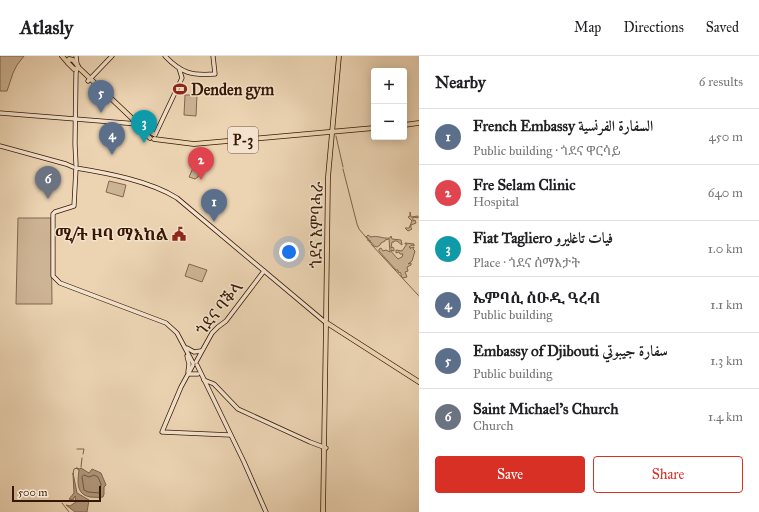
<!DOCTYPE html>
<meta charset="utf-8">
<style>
:root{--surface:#fff;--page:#f6f6f6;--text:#202124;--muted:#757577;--line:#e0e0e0;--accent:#d93025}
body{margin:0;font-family:"IM FELL Great Primer",Amiri,"Noto Serif Ethiopic",serif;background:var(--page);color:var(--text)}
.controls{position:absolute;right:12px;top:12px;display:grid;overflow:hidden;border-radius:4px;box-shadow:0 2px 10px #0003}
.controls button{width:36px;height:36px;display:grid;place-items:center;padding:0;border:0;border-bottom:1px solid var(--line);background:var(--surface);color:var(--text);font:20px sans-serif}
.scale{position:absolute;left:12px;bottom:10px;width:89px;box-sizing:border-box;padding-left:4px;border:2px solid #371804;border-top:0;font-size:11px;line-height:14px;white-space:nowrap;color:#371804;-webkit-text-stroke:3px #f3e3ce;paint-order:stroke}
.you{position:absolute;left:289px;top:196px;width:14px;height:14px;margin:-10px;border:3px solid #fff;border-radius:50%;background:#1a73e8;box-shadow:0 0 0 6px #1a73e833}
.badge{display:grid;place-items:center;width:26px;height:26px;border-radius:50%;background:var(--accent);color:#fff;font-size:13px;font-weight:700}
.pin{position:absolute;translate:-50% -33px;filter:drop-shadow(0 1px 2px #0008)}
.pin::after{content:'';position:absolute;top:21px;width:14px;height:12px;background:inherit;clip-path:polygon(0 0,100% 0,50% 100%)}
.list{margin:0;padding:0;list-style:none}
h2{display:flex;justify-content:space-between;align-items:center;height:52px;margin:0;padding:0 16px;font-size:17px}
h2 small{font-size:13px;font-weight:400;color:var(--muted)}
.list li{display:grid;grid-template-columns:26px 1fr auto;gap:12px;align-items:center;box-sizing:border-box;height:56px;padding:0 16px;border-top:1px solid var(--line)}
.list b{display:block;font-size:15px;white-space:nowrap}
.list p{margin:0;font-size:13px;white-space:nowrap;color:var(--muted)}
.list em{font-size:13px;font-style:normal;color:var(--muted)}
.actions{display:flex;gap:8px;padding:12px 16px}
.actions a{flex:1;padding:9px 0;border:1px solid var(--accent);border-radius:4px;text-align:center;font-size:14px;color:var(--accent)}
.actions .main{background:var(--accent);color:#fff}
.map{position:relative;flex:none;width:419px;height:456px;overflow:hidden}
header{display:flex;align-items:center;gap:24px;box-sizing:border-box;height:56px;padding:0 20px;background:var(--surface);border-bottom:1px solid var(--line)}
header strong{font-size:19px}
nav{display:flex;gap:22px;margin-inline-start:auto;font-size:14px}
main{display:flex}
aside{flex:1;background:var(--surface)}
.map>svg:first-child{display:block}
.green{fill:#cdb495;stroke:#82664c}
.water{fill:#ae9478;stroke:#7e624a}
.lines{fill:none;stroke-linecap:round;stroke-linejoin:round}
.shore{stroke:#72563e;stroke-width:1}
.stream{stroke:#7e624a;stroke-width:1}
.secondary-casing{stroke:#371804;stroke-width:5}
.primary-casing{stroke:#371804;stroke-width:5.5}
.secondary{stroke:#f3e3ce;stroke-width:3.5}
.primary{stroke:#ecd4b3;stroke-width:4}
.labels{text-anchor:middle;stroke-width:3;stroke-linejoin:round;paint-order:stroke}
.shield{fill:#f3e3ce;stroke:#6f5541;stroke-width:1}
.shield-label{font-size:15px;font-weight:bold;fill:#371804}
.poi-label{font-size:16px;font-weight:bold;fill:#371804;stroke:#f3e3ce;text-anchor:start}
.street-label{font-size:16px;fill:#371804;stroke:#f3e3ce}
</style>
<header>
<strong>Atlasly</strong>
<nav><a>Map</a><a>Directions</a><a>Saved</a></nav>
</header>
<main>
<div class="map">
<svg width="419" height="456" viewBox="0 0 419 456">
<rect width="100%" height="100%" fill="#ecd4b3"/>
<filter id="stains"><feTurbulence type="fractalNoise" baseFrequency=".005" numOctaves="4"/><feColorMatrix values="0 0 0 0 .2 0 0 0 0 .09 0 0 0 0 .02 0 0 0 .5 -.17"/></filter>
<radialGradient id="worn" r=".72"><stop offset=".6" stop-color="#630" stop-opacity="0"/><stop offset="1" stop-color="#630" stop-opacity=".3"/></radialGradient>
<g class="green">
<polygon points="0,0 24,0 17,9 13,17 7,35 0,35"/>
<polygon points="185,39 197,39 196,60 184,59"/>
<polygon points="193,112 198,114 199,117 198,121 195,123 189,121"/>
<polygon points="109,125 126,129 123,141 106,136"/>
<polygon points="410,156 411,161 418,160 418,162 413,161 413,165 415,164 416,167 411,169 411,172 412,173 408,175 405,172 409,172 412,165 408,161 410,160"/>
<polygon points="18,162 51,162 52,248 16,248"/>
<path d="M368,179L371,181C377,179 383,183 390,182L391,180L392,183L401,184L402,189L397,185H394V186H392L391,192L393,191L394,193V195L391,194C392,198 396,200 398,203L402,201L403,198H400L399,196L396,197V194L402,195L407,188H405V187L414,188V190L412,189L409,191L411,193L410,192L414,191L413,193L415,195L412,205L408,208L411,207V209L407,211L408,215L405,216L407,221L403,222L401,220V217L398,216V214H396L379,195V193L381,192L383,195L386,194L390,196L389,183L385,184V185L381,187L380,189L377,191L374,190L371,186L370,187V184L368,185V182L366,181Z"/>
<polygon points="189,208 207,214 202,226 185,220"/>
</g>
<g class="water">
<path d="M81,412L89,417L92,413L101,417L106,429L104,431V438L103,441C98,442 94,441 90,441C75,438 78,424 79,414L76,412L80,413Z"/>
<polygon points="73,417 77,437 89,444 87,456 75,456 66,449 70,450 76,446 75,440 73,444 69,443 74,437"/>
</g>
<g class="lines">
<polygon class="shore" points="84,419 89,421 94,419 98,421 101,428 99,437 88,436 84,434 82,421"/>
<g class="stream">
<polyline points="336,80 343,111"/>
<polyline points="343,113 357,168 359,173 371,187"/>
<polyline points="371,188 418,239"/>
<polyline points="419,239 419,240"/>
<polyline points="77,393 84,393 83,398"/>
<polyline points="81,411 82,402"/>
<polyline points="73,418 74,413 77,412"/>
<polyline points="62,447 69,456"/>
</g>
<defs>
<g id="secondary">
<polyline points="76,0 77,8"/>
<path d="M165,0C181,17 192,20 215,18L213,0"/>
<polyline points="88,25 112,0"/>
<polyline points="0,57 138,68"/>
<polyline points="155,79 182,22 179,12"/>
<polyline points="0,90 66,108 73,111"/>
<polyline points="76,109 75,88 76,17 77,12"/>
<path d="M76,112C107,117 150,125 177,142L325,266"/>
<polyline points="76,112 74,150 55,156 53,158 53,220 60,227 166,267 177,277 193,307"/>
<polyline points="187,292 194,296 201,295"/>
<polyline points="187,300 189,308 188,316"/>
<polyline points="196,306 212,277 218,271 226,265 264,215"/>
<polyline points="193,309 181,331 162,376 230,379"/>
<polyline points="197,309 244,406 266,456"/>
<polyline points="189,318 198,318"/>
<polyline points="204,324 214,328 238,353 310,386 326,392"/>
</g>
<g id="primary">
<polyline points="62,0 68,7"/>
<polygon points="69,3 73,4 78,10 77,13 74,13 68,7"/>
<polyline points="78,11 138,68 154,78"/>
<polyline points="404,69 419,67"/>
<polyline points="137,71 150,82"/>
<polyline points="154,83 194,88 374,72"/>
<polyline points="326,264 328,121 339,0"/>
<polyline points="327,267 419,326"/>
<polyline points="323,456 326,267"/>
</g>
</defs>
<use href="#secondary" class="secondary-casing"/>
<use href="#primary" class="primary-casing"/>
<use href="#secondary" class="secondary"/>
<use href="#primary" class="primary"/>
</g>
<defs>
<symbol id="stadium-bare" viewBox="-9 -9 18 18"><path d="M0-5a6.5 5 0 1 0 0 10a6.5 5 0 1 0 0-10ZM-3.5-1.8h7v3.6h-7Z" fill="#8f2418" stroke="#f3e3ce" stroke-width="2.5" paint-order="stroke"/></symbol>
<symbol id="civic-bare" viewBox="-9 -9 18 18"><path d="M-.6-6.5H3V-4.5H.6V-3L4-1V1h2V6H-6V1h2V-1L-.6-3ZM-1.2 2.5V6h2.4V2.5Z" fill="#8f2418" stroke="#f3e3ce" stroke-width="2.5" paint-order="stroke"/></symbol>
</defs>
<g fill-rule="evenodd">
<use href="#stadium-bare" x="170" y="23" width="20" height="20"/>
<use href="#civic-bare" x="169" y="168" width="20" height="20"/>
</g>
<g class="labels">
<rect class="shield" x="228" y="71" width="30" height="26" rx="3"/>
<g class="shield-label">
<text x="243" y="89">P-3</text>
</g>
<g class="poi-label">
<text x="191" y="39">Denden gym</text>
<text x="168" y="184" text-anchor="end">ሚ/ት ዞባ ማእከል</text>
</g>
<g class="street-label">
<text transform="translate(316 169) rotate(-89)" y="6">ጎደና እምባሓራ</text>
<text transform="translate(219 252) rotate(-51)" y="6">ጎደና ባቕላ</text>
</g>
</g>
<rect width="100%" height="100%" filter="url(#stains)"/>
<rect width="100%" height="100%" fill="url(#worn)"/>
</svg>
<div class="controls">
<button>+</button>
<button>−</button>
</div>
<div class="scale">500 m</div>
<div class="you"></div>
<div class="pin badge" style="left:214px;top:166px;background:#5c6f8a">1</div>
<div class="pin badge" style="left:201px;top:124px;background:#e0444e">2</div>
<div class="pin badge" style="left:144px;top:87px;background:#0f9aa8">3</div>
<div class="pin badge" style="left:112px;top:99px;background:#5c6f8a">4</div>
<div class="pin badge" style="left:101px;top:57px;background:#5c6f8a">5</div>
<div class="pin badge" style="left:48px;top:143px;background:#6b7280">6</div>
</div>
<aside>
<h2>Nearby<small>6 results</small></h2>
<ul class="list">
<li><span class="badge" style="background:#5c6f8a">1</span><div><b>French Embassy السفارة الفرنسية</b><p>Public building · ጎደና ዋርሳይ</p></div><em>450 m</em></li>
<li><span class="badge" style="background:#e0444e">2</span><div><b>Fre Selam Clinic</b><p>Hospital</p></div><em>640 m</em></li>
<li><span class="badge" style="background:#0f9aa8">3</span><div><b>Fiat Tagliero فيات تاغليرو</b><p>Place · ጎደና ሰማእታት</p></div><em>1.0 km</em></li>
<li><span class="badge" style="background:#5c6f8a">4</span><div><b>ኤምባሲ ስዑዲ ዓረብ</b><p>Public building</p></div><em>1.1 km</em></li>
<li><span class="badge" style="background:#5c6f8a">5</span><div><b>Embassy of Djibouti سفارة جيبوتي</b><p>Public building</p></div><em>1.3 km</em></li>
<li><span class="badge" style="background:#6b7280">6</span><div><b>Saint Michael's Church</b><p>Church</p></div><em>1.4 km</em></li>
</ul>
<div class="actions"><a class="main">Save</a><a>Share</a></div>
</aside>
</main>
